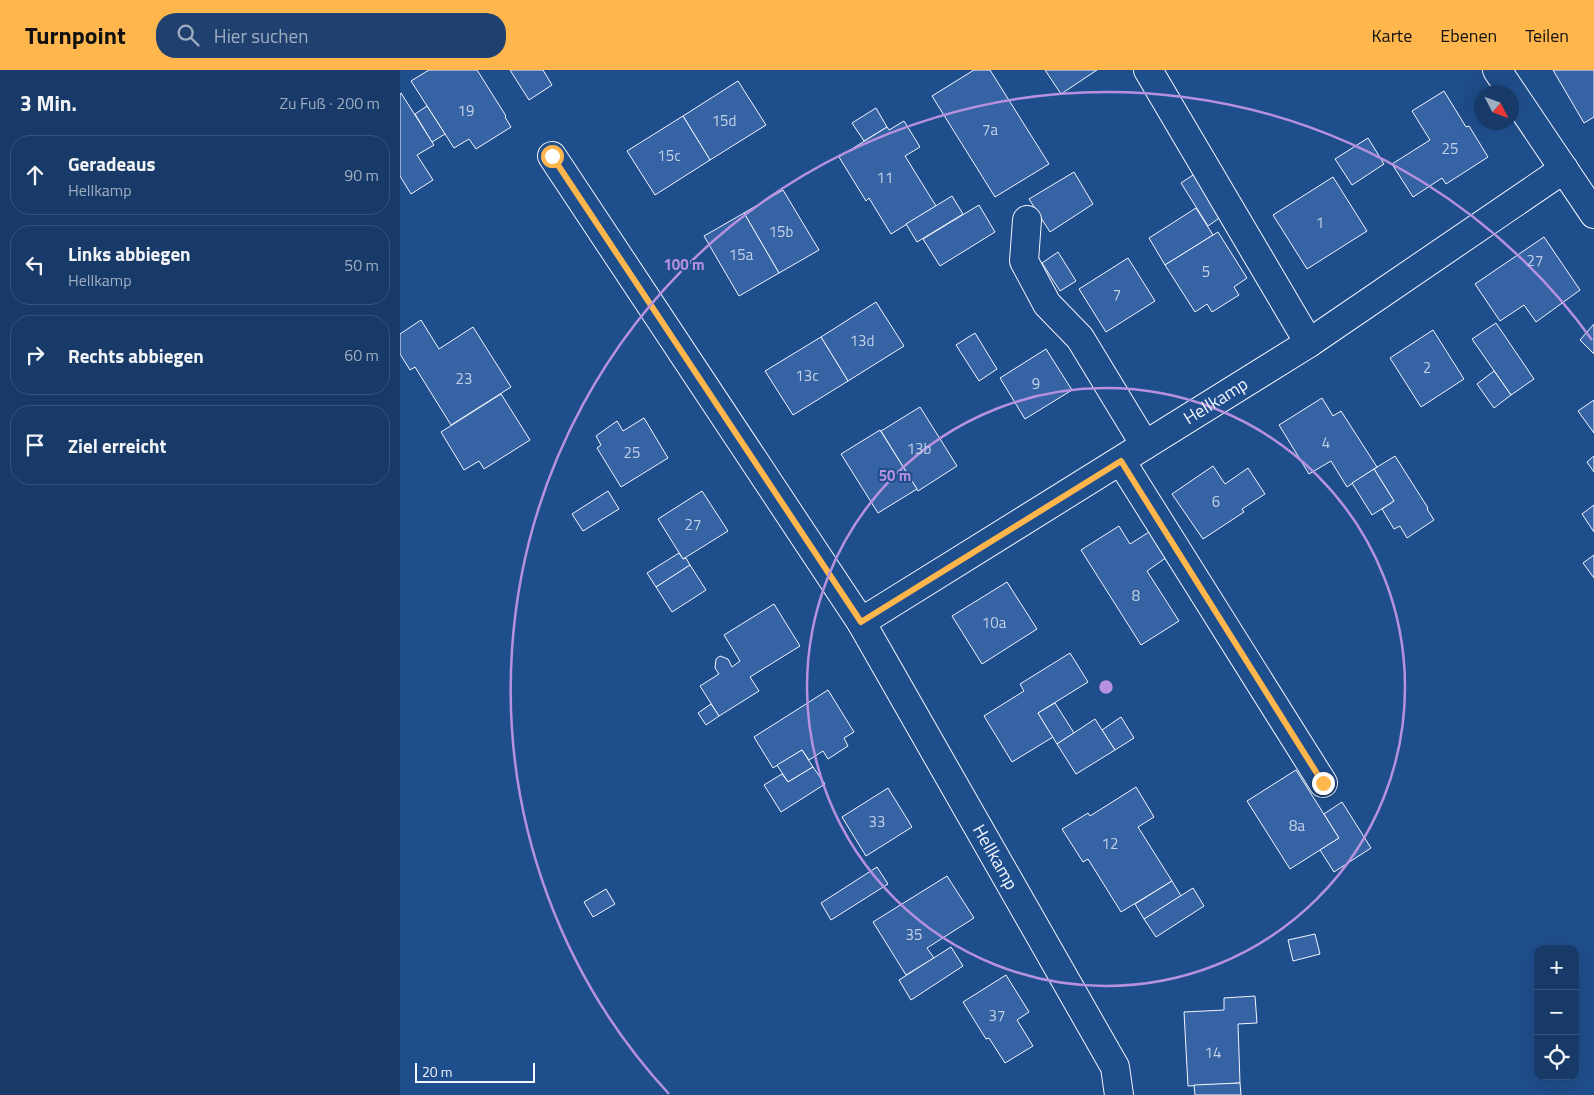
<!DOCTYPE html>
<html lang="de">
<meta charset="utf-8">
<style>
:root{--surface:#173a69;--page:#20416f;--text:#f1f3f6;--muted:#9eadc0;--line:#36547d;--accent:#ffb74d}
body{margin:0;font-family:"Titillium Web",sans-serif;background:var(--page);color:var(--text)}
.controls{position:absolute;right:15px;bottom:15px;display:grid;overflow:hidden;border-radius:10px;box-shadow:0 5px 20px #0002}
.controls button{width:45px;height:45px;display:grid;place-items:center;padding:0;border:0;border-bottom:1px solid var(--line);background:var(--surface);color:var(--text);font:25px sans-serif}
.compass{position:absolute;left:1074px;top:15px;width:45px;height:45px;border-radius:50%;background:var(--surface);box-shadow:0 5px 20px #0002;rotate:132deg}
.scale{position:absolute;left:15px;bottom:12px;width:120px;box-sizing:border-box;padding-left:5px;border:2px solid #f2f6ff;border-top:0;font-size:14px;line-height:18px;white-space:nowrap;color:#f2f6ff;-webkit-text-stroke:4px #1f4e8c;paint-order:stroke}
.stop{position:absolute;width:15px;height:15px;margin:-11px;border:4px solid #ffb74d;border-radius:50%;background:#fff}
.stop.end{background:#ffb74d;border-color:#fff;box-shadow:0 1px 5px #0008}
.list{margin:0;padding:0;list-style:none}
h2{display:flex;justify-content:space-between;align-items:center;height:65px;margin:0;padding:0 20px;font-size:21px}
h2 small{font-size:16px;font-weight:400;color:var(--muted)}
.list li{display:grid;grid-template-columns:32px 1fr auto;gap:15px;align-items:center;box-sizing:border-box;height:80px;margin:0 10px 10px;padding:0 10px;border:1px solid var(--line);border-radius:20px}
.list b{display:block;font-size:19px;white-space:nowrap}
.list p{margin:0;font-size:16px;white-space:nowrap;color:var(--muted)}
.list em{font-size:16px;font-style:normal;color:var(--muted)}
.icon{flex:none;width:28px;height:28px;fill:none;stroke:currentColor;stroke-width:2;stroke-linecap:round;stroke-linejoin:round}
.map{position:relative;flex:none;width:1194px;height:1025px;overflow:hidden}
header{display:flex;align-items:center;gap:30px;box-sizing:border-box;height:70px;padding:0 25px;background:var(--accent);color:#111}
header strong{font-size:24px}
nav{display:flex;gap:28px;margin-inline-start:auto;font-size:18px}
.search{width:350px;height:45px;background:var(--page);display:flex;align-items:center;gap:12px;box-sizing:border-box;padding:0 18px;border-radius:20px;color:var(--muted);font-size:19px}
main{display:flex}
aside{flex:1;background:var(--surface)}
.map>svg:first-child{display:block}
.building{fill:#3563a3;stroke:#f2f6ff}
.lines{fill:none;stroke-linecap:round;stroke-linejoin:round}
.minor-casing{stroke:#f2f6ff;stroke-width:30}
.minor{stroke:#1f4e8c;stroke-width:28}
.route{stroke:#ffb74d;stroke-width:6}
.ring{fill:none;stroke:#b691df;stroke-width:2.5}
.labels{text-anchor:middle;stroke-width:4;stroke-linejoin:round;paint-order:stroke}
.number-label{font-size:15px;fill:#c3d1e8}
.street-label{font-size:18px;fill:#f2f6ff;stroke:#1f4e8c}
.centre{fill:#b691df;stroke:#1f4e8c;stroke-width:2.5}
.ring-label{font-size:15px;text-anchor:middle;font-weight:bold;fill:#b691df;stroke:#1f4e8c;stroke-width:4;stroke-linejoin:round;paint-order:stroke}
</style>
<header>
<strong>Turnpoint</strong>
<div class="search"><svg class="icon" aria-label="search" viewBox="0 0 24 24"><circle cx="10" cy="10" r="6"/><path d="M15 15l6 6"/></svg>Hier suchen</div>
<nav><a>Karte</a><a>Ebenen</a><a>Teilen</a></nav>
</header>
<main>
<aside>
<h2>3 Min.<small>Zu Fuß · 200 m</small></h2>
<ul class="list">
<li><svg class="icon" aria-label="ahead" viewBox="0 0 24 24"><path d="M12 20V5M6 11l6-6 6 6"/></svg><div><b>Geradeaus</b><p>Hellkamp</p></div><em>90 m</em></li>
<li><svg class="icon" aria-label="left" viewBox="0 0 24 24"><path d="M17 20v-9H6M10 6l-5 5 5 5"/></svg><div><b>Links abbiegen</b><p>Hellkamp</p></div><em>50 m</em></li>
<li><svg class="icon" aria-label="right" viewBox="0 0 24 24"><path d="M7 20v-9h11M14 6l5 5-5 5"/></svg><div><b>Rechts abbiegen</b></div><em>60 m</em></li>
<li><svg class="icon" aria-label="arrive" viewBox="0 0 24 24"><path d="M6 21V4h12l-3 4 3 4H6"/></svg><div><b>Ziel erreicht</b></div></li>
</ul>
</aside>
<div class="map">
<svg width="1194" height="1025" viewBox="0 0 1194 1025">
<rect width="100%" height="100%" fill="#1f4e8c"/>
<g class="building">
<polygon points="29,0 77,0 106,46 105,47 111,57 76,79 69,69 54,78 11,11"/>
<polygon points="110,0 143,0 152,15 129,30"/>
<polygon points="574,0 590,0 649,94 595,127 532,26"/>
<polygon points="645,0 697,0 661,24"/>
<polygon points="1153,0 1194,0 1194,47 1184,53"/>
<polygon points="338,11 366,55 310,90 283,46"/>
<polygon points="1044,21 1066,57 1069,56 1088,87 1046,114 1042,108 1013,127 992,94 1030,70 1012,41"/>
<polygon points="1,23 34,75 17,85 33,110 11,124 0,106 0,24"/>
<polygon points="27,36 45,64 32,72 15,44"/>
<polygon points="476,38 487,57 464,71 452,53"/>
<polygon points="283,46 310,90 255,125 227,81"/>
<polygon points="504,51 520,77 505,86 536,136 491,164 469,128 466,131 439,87 487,57 489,60"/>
<polygon points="968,68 984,94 952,115 935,89"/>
<polygon points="799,101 825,144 808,156 781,113"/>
<polygon points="674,102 693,134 650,162 629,129"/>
<polygon points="933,107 967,161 907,199 873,145"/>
<polygon points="383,120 419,180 379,203 344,143"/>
<polygon points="552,126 563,144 517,172 506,154"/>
<polygon points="579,135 595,162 540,196 523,169"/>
<polygon points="796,138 813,165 765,195 749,168"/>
<polygon points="344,143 379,203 339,226 304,166"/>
<polygon points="818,162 847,208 834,217 839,225 812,242 807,234 795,242 765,195"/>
<polygon points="1144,167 1180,220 1136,252 1124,235 1100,251 1075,214"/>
<polygon points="658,182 676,211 660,221 642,193"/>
<polygon points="728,188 755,231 706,262 679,219"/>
<polygon points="476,232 504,276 448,311 421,267"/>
<polygon points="21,250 39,279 73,257 111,317 51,355 15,297 10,300 0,284 0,264"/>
<polygon points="1096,253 1134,309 1111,325 1072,269"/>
<polygon points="1194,254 1194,284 1180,270"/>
<polygon points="1033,260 1064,309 1021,337 990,288"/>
<polygon points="575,263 597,299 579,311 556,275"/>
<polygon points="421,267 448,311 393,345 365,301"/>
<polygon points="646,279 672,320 625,349 600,308"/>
<polygon points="1094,301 1111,325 1094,338 1077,314"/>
<polygon points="101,324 130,370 84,399 79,391 64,400 41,362"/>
<polygon points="922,328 933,346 941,341 977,397 947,417 931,391 909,404 879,355"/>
<polygon points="1194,330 1194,363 1178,341"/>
<polygon points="520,337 557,396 518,421 481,361"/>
<polygon points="244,348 268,388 221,417 197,378 201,375 196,366 217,351 223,361"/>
<polygon points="480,360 517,419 478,443 441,384"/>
<polygon points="995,386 1028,438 1027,439 1034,450 1007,468 1000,456 994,459 982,439 994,431 974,399"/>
<polygon points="1194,386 1194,402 1187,392"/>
<polygon points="813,396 825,414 848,398 865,424 842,439 844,442 803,469 772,424"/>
<polygon points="974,399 994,431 972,445 952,413"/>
<polygon points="208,421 219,439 183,461 172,444"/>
<polygon points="302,421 328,461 283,489 258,449"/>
<polygon points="1194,435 1194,462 1182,444"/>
<polygon points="719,456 730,474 754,459 770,485 747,501 779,551 741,575 681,480"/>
<polygon points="279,483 283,489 286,488 290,495 256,517 247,503"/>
<polygon points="1194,485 1194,508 1183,493"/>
<polygon points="290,495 306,520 272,542 256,517"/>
<polygon points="607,512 637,559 582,594 552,546"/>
<polygon points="374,534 400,576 350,607 359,621 319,646 300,616 319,604 315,598 316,589 320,586 328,589 332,597 340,591 324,565"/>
<polygon points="670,583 688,612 638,643 653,667 612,692 584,646 624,621 620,614"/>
<polygon points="428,620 454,662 444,668 448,676 428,689 423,681 409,690 402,680 373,698 354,667"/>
<polygon points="655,633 674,663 657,674 638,643"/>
<polygon points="311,634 319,646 306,655 298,643"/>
<polygon points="721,647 734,668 715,680 702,660"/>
<polygon points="695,649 715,680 676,704 657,674"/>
<polygon points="402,680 413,697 388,712 377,695"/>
<polygon points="413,697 425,714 381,742 364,715 382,704 388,712"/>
<polygon points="896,700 939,768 890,799 847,731"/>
<polygon points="736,717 754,747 738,757 772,811 721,842 688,789 683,792 662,759 688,743 690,746"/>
<polygon points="488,718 512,757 466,786 442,747"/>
<polygon points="942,732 971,778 934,802 920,780 939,768 924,744"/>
<polygon points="477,797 488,814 431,850 421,833"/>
<polygon points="547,806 574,848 527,878 534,888 506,905 473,852"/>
<polygon points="772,811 781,826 744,849 735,834"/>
<polygon points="793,818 804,836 756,867 744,849"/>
<polygon points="206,819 215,834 193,847 184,832"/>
<polygon points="915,864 920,884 893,891 888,870"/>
<polygon points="551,877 563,896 511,930 499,910"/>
<polygon points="606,905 629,942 617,950 633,976 605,993 589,968 586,969 563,932"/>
<polygon points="855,926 857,953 838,954 840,1013 788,1016 784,942 824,940 824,928"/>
<polygon points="840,1013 841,1025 795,1025 794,1015"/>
</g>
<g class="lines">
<defs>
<g id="minor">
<polyline points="748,0 909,273"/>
<polyline points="1097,0 1194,144"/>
<path id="s1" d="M152,86L461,552L715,997L719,1025"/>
<polyline points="627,150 624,191 647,234 680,268 745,375"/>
<polyline points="721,391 923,713"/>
<path id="s2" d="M461,552L909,273L1164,99"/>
</g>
</defs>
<use href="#minor" class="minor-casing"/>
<use href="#minor" class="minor"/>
</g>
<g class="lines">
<polyline class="route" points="152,86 461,552 721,391 923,713"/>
</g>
<g class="ring">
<circle cx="706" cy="617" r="299"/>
<path d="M269 1024A597 597 0 1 1 1192 270"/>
</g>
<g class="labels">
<g class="number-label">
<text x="66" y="46">19</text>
<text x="324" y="56">15d</text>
<text x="590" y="65">7a</text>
<text x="1050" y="84">25</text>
<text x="269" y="91">15c</text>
<text x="485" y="113">11</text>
<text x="920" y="158">1</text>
<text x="381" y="167">15b</text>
<text x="341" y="190">15a</text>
<text x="1135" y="196">27</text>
<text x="806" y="207">5</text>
<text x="717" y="230">7</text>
<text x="462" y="276">13d</text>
<text x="1027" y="303">2</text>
<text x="407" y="311">13c</text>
<text x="64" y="314">23</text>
<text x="636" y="319">9</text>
<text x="926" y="378">4</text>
<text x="519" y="384">13b</text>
<text x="232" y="388">25</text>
<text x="816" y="437">6</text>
<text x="293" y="460">27</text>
<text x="736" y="531">8</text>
<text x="594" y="558">10a</text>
<text x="477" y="757">33</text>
<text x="897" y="761">8a</text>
<text x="710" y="779">12</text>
<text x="514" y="870">35</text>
<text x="597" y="951">37</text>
<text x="813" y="988">14</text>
</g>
<g class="street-label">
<text dy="6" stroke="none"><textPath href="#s2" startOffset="418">Hellkamp</textPath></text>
<text dy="6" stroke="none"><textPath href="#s1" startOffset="830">Hellkamp</textPath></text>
</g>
</g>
<circle cx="706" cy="617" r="8" class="centre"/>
<g class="ring-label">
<text x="284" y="200">100 m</text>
<text x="495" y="411">50 m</text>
</g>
</svg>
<div class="controls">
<button>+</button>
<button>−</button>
<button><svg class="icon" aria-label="locate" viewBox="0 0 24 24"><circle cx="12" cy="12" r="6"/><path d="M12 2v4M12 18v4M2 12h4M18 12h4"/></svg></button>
</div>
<svg class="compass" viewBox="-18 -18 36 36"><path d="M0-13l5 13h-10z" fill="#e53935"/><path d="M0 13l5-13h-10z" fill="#9eadc0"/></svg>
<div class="scale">20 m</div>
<div class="stop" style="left:152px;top:86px"></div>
<div class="stop end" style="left:923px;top:713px"></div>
</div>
</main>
